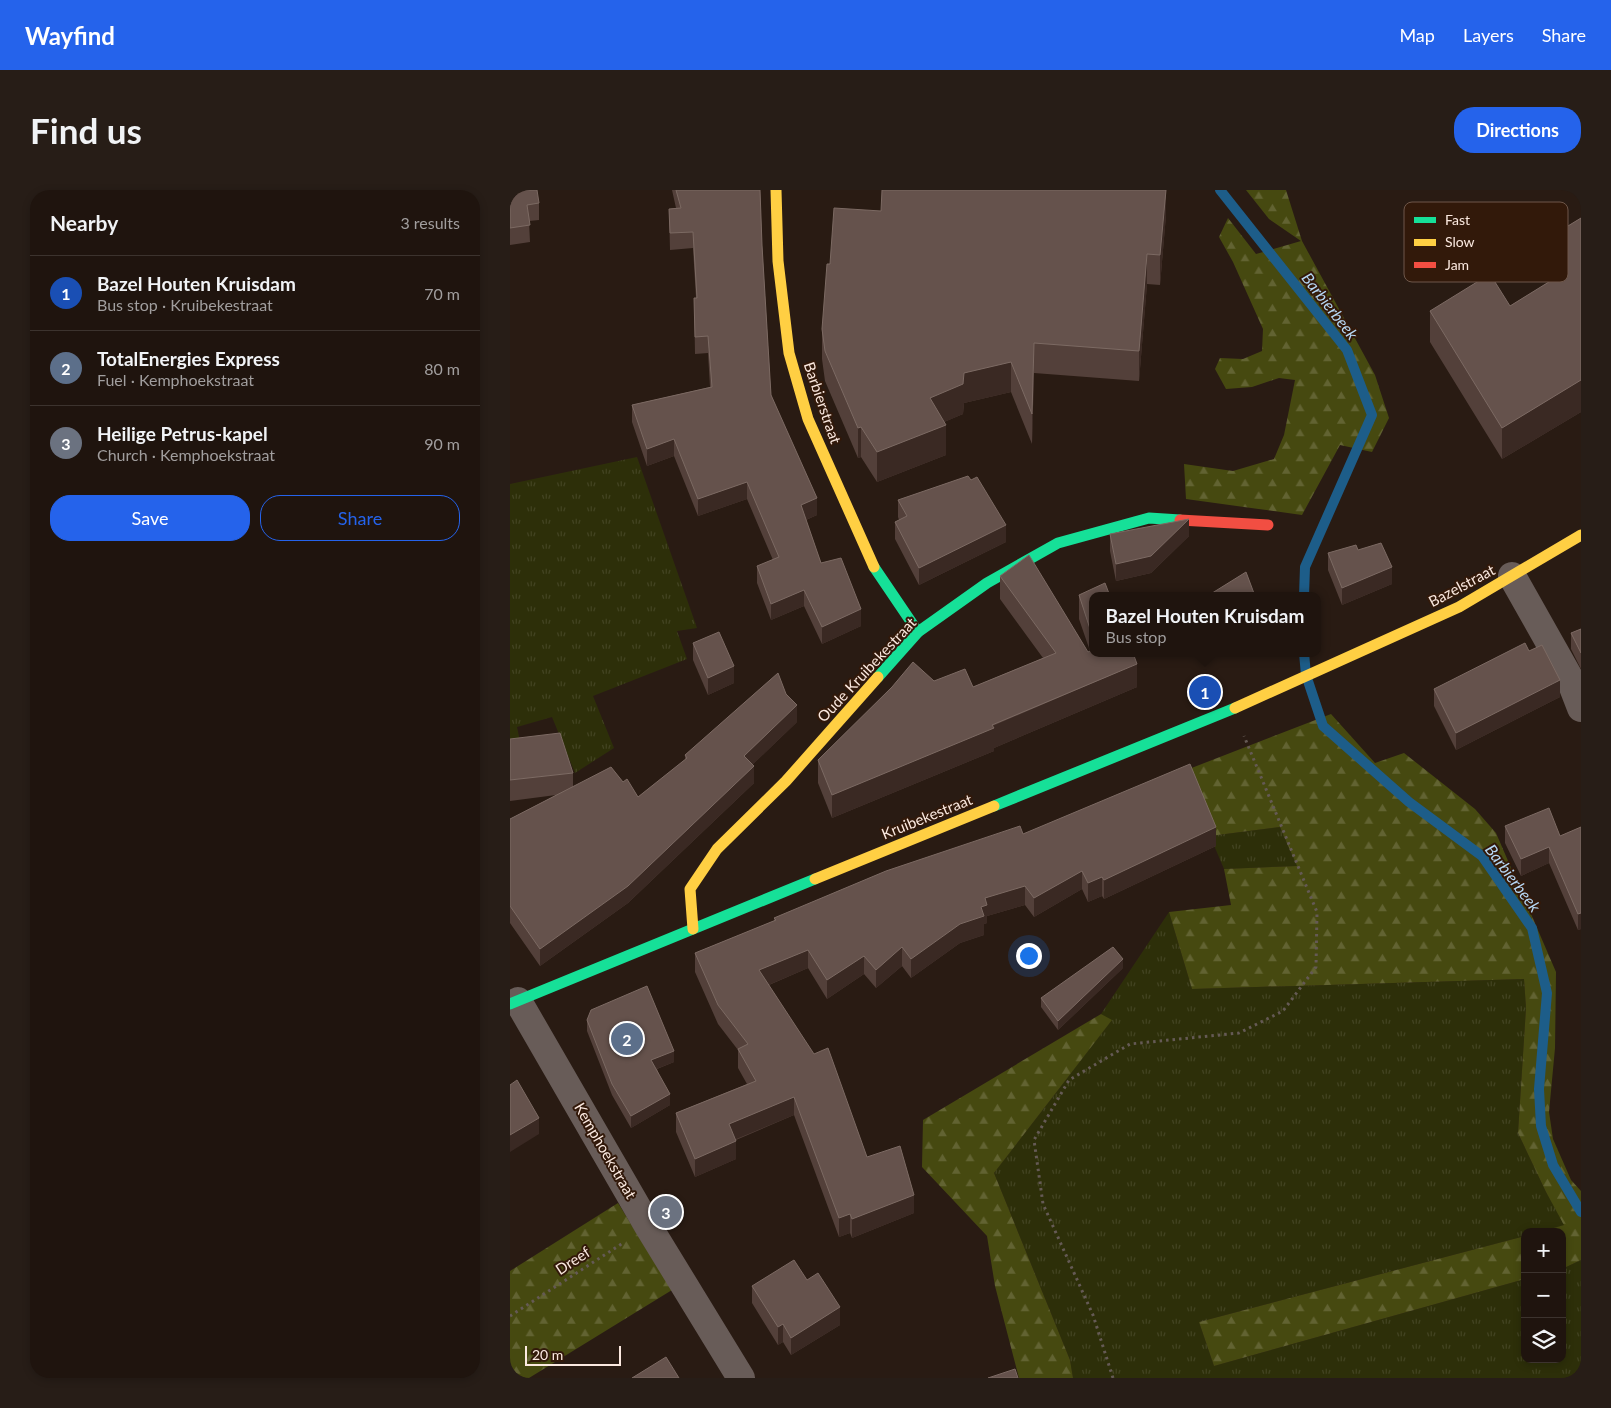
<!DOCTYPE html>
<meta charset="utf-8">
<style>
:root{--surface:#1f140e;--page:#271d17;--text:#f1f3f6;--muted:#a19e9e;--line:#3c332e;--accent:#2563eb}
body{margin:0;font-family:Lato,sans-serif;background:var(--page);color:var(--text)}
.controls{position:absolute;right:15px;bottom:15px;display:grid;overflow:hidden;border-radius:10px;box-shadow:0 2px 8px #0003}
.controls button{width:45px;height:45px;display:grid;place-items:center;padding:0;border:0;border-bottom:1px solid var(--line);background:var(--surface);color:var(--text);font:25px sans-serif}
.scale{position:absolute;left:15px;bottom:12px;width:96px;box-sizing:border-box;padding-left:5px;border:2px solid #fbe9e0;border-top:0;font-size:14px;line-height:18px;white-space:nowrap;color:#fbe9e0;-webkit-text-stroke:4px #32190a;paint-order:stroke}
.you{position:absolute;left:518px;top:765px;width:18px;height:18px;margin:-12px;border:4px solid #fff;border-radius:50%;background:#1a73e8;box-shadow:0 0 0 8px #1a73e833}
.badge{display:grid;place-items:center;width:32px;height:32px;border-radius:50%;background:var(--accent);color:#fff;font-size:16px;font-weight:700}
.pin{position:absolute;translate:-50% -50%;border:2px solid #fff;box-shadow:0 1px 5px #0006}
.popup{position:absolute;left:579px;top:402px;width:232px;height:65px;box-sizing:border-box;display:grid;place-content:center;border-radius:10px;background:var(--surface);filter:drop-shadow(0 1px 4px #0005);font-size:16px;white-space:nowrap;color:var(--muted)}
.popup b{font-size:19px;color:var(--text)}
.popup::after{content:'';position:absolute;left:50%;top:100%;margin-left:-10px;border:10px solid transparent;border-top-color:var(--surface)}
.list{margin:0;padding:0;list-style:none}
h2{display:flex;justify-content:space-between;align-items:center;height:65px;margin:0;padding:0 20px;font-size:21px}
h2 small{font-size:16px;font-weight:400;color:var(--muted)}
.list li{display:grid;grid-template-columns:32px 1fr auto;gap:15px;align-items:center;box-sizing:border-box;height:75px;padding:0 20px;border-top:1px solid var(--line)}
.list b{display:block;font-size:19px;white-space:nowrap}
.list p{margin:0;font-size:16px;white-space:nowrap;color:var(--muted)}
.list em{font-size:16px;font-style:normal;color:var(--muted)}
.actions{display:flex;gap:10px;padding:15px 20px}
.actions a{flex:1;padding:11px 0;border:1px solid var(--accent);border-radius:20px;text-align:center;font-size:18px;color:var(--accent)}
.actions .main{background:var(--accent);color:#fff}
.icon{flex:none;width:28px;height:28px;fill:none;stroke:currentColor;stroke-width:2;stroke-linecap:round;stroke-linejoin:round}
.map{position:relative;flex:none;width:1071px;height:1188px;overflow:hidden;border-radius:20px}
header{display:flex;align-items:center;gap:30px;box-sizing:border-box;height:70px;padding:0 25px;background:var(--accent);color:#fff}
header strong{font-size:24px}
nav{display:flex;gap:28px;margin-inline-start:auto;font-size:18px}
.intro{display:flex;align-items:center;justify-content:space-between;box-sizing:border-box;height:120px;padding:0 30px}
h1{margin:0;font-size:35px}
.button{padding:12px 22px;border-radius:20px;background:var(--accent);color:#fff;font-size:18px;font-weight:700}
main{display:flex;gap:30px;padding:0 30px}
aside{flex:1;background:var(--surface);border-radius:20px;box-shadow:0 2px 8px #0003}
.map>svg:first-child{display:block}
.grass{fill:url(#grass-tufts)}
.forest{fill:url(#forest-firs)}
.lines{fill:none;stroke-linecap:round;stroke-linejoin:round}
.stream{stroke:#1d5d89;stroke-width:10}
.path{stroke:#655a55;stroke-width:3;stroke-dasharray:2.5 4;stroke-linecap:butt}
.street{stroke:#685c58;stroke-width:28}
.fast{stroke:#16e098;stroke-width:11}
.slow{stroke:#ffcf43;stroke-width:11}
.jam{stroke:#f24e42;stroke-width:11}
.wall{fill:#53403a}
.shaded-wall{fill:#3a2923}
.building{fill:#65524c;stroke:#7c6a63}
.labels{text-anchor:middle;stroke-width:4;stroke-linejoin:round;paint-order:stroke}
.street-label{font-size:15px;fill:#fbe9e0;stroke:#32190a}
.water-label{font-size:16px;font-style:italic;fill:#b6d8f5;stroke:#32190a}
.key{fill:#32190a;stroke:#6e574a;stroke-width:1}
.key-label{font-size:14px;fill:#fbe9e0}
</style>
<header>
<strong>Wayfind</strong>
<nav><a>Map</a><a>Layers</a><a>Share</a></nav>
</header>
<div class="intro"><h1>Find us</h1><a class="button">Directions</a></div>
<main>
<aside>
<h2>Nearby<small>3 results</small></h2>
<ul class="list">
<li><span class="badge" style="background:#1a4fb4">1</span><div><b>Bazel Houten Kruisdam</b><p>Bus stop · Kruibekestraat</p></div><em>70 m</em></li>
<li><span class="badge" style="background:#5c6f8a">2</span><div><b>TotalEnergies Express</b><p>Fuel · Kemphoekstraat</p></div><em>80 m</em></li>
<li><span class="badge" style="background:#6b7280">3</span><div><b>Heilige Petrus-kapel</b><p>Church · Kemphoekstraat</p></div><em>90 m</em></li>
</ul>
<div class="actions"><a class="main">Save</a><a>Share</a></div>
</aside>
<div class="map">
<svg width="1071" height="1188" viewBox="0 0 1071 1188">
<defs>
<pattern id="grass-tufts" width="24" height="20" patternUnits="userSpaceOnUse" patternTransform="scale(1.25)"><rect width="24" height="20" fill="#2d2f09"/><path d="M3 7l-1-3M5 7V3M7 7l1-3M15 17l-1-3M17 17v-4M19 17l1-3" fill="none" stroke="#424321"/></pattern>
<pattern id="forest-firs" width="22" height="20" patternUnits="userSpaceOnUse" patternTransform="scale(1.25)"><rect width="22" height="20" fill="#464910"/><path d="M5 1l3.5 6h-7zM16 11l3.5 6h-7z" fill="#626332"/></pattern>
</defs>
<rect width="100%" height="100%" fill="#291b13"/>
<g class="grass">
<polygon points="127,267 187,438 167,441 177,469 83,506 104,558 65,583 42,527 7,537 11,556 0,558 0,294"/>
<polygon points="770,637 787,676 714,679 700,646"/>
<polygon points="659,722 682,799 1014,789 1016,818 1008,943 1036,1002 1055,1035 1030,1042 1015,1042 1015,1046 689,1132 704,1176 1015,1089 1015,1169 1052,1169 1052,1079 1071,1070 1071,1183 1068,1188 563,1188 560,1170 484,983 601,831 591,824"/>
</g>
<g class="forest">
<polygon points="736,0 776,0 792,51 865,185 879,228 862,262 830,255 792,325 676,309 674,274 723,281 764,269 774,245 785,190 769,188 742,197 716,199 705,179 710,168 733,169 752,161 753,139 723,72 709,47 718,28 746,64 791,51 759,29"/>
<polygon points="821,524 865,573 894,563 965,619 986,643 1046,782 1045,858 1039,922 1043,949 1061,990 1071,1001 1071,1070 1052,1079 1052,1042 1030,1042 1054,1035 1036,1002 1008,943 1016,818 1014,789 682,799 659,722 721,715 714,679 787,676 770,637 700,646 666,584"/>
<polygon points="591,824 602,830 484,983 560,1170 563,1188 509,1188 485,1096 477,1046 412,977 413,930"/>
<polygon points="108,1013 162,1100 19,1188 0,1188 0,1081"/>
<polygon points="1015,1046 1015,1089 704,1176 689,1132"/>
</g>
<g class="lines">
<g class="stream">
<polyline points="710,0 837,160 862,225 795,377 794,406"/>
<polyline points="794,463 796,485 813,536 899,612 972,666 1022,738 1037,803 1029,899 1031,936 1043,975 1071,1022"/>
</g>
<g class="path">
<polyline points="0,1126 113,1053"/>
<polyline points="603,1188 583,1125 533,1014 524,950 559,890 620,854 729,843 773,821 806,777 807,722 734,546"/>
</g>
<g class="street">
<polyline points="1002,386 1059,487 1071,518"/>
<polyline points="8,811 138,1036 231,1188"/>
</g>
<g class="fast">
<polyline points="364,377 408,442"/>
<polyline points="368,487 408,442 477,393 548,353 639,328 670,330"/>
<polyline points="484,616 725,518"/>
<polyline points="0,814 305,689"/>
</g>
<g class="slow">
<polyline points="266,0 268,71 279,163 298,229 364,377"/>
<polyline points="725,518 949,417 1071,345"/>
<polyline points="305,689 484,616"/>
<polyline points="183,739 180,699 207,659 276,591 368,487"/>
</g>
<polyline class="jam" points="670,330 758,335"/>
</g>
<g class="wall">
<polygon points="0,0 29,13 29,30 19,31 20,52 0,55"/>
<polygon points="162,0 250,0 252,55 261,205 307,325 296,330 311,373 351,436 312,454 294,416 261,430 247,393 247,376 263,370 237,309 188,326 164,266 137,276 122,232 122,215 200,197 198,163 185,164 184,108 186,108 183,58 160,60 159,19 166,18"/>
<polygon points="656,0 656,25 650,95 637,94 629,191 524,183 522,254 501,202 454,213 453,224 434,232 436,265 367,292 351,267 348,268 315,191 312,169 312,139 320,74 371,21"/>
<polygon points="1071,28 1071,222 992,269 920,152 920,121 1000,116 1041,91 1035,82 1035,50"/>
<polygon points="388,310 496,352 409,395 385,349 385,332 389,330 388,327"/>
<polygon points="600,344 679,346 641,383 606,391 600,361"/>
<polygon points="848,360 882,394 832,415 818,380 818,363"/>
<polygon points="490,386 578,462 580,461 569,429 569,405 582,406 582,463 627,497 484,558 484,561 322,628 308,593 308,570 424,491 463,497 533,468 490,409"/>
<polygon points="1071,439 1071,479 1061,459 1061,443"/>
<polygon points="183,453 224,493 198,505 183,470"/>
<polygon points="1019,461 1050,507 946,560 924,516 924,499"/>
<polygon points="287,532 242,575 244,593 118,713 30,776 0,733 0,629 46,605 0,611 0,549 63,583 63,597 113,592 128,607 175,570 175,565"/>
<polygon points="995,636 1050,646 1071,637 1071,739 1068,740 1039,673 1011,686 995,653"/>
<polygon points="513,644 706,656 594,709 592,706 578,712 572,699 524,727 515,715 477,726 477,733 474,734 474,745 450,753 401,788 392,776 366,798 354,784 317,809 298,778 259,795 357,967 404,1023 342,1048 340,1043 329,1047 284,925 226,950 226,969 185,987 166,942 166,923 237,894 228,878 228,860 208,834 185,782 185,763 264,731 264,728"/>
<polygon points="613,778 548,840 531,817 531,808"/>
<polygon points="77,830 164,872 147,879 160,915 121,938 102,905 77,841"/>
<polygon points="297,1090 330,1135 281,1165 273,1152 268,1155 242,1113 242,1096"/>
</g>
<g class="shaded-wall">
<polygon points="656,0 656,25 650,95 650,65"/>
<polygon points="637,64 637,94 629,191 629,161"/>
<polygon points="524,153 524,183 522,254 522,224"/>
<polygon points="501,172 501,202 454,213 453,224 420,238 420,208 454,183"/>
<polygon points="1071,190 1071,222 992,269 992,238"/>
<polygon points="436,235 436,265 367,292 367,262"/>
<polygon points="351,237 351,267 348,268 348,238"/>
<polygon points="164,249 164,266 137,276 137,259"/>
<polygon points="237,292 237,309 188,326 188,309"/>
<polygon points="307,308 307,325 291,332 291,315"/>
<polygon points="679,329 679,346 641,383 606,391 606,374"/>
<polygon points="496,335 496,352 409,395 409,378"/>
<polygon points="882,377 882,394 832,415 832,398"/>
<polygon points="294,400 294,416 261,430 261,414"/>
<polygon points="351,419 351,436 312,454 312,437"/>
<polygon points="685,463 694,463 685,467"/>
<polygon points="703,463 711,463 703,466"/>
<polygon points="627,474 627,497 484,558 484,561 322,628 322,605"/>
<polygon points="224,476 224,493 198,505 198,488"/>
<polygon points="1050,490 1050,507 946,560 946,543"/>
<polygon points="287,515 287,532 234,583 234,566"/>
<polygon points="244,576 244,593 118,713 30,776 30,759"/>
<polygon points="706,637 706,656 594,709 594,690"/>
<polygon points="1039,657 1039,673 1011,686 1011,669"/>
<polygon points="572,681 572,699 524,727 524,708"/>
<polygon points="592,687 592,706 578,712 578,693"/>
<polygon points="515,696 515,715 477,726 477,733 474,734 474,745 450,753 401,788 401,769 471,717 475,708"/>
<polygon points="1071,723 1071,739 1068,740 1068,724"/>
<polygon points="392,757 392,776 366,798 366,780"/>
<polygon points="298,760 298,778 249,799 249,780"/>
<polygon points="354,766 354,784 317,809 317,790"/>
<polygon points="613,769 613,778 548,840 548,831"/>
<polygon points="164,861 164,872 141,881 141,870"/>
<polygon points="160,904 160,915 121,938 121,926"/>
<polygon points="284,907 284,925 219,952 219,934"/>
<polygon points="29,928 29,944 0,962 0,945"/>
<polygon points="226,951 226,969 185,987 185,969"/>
<polygon points="404,1005 404,1023 342,1048 342,1029"/>
<polygon points="340,1024 340,1043 329,1047 329,1028"/>
<polygon points="330,1117 330,1135 281,1165 281,1148"/>
<polygon points="273,1134 273,1152 268,1155 268,1137"/>
</g>
<g class="building">
<polygon points="0,0 27,0 29,13 17,15 20,35 0,38"/>
<polygon points="166,0 250,0 252,55 261,205 307,308 291,315 311,373 331,368 351,419 312,437 294,400 261,414 247,376 269,367 237,292 188,309 164,249 137,259 122,215 202,197 198,146 185,147 184,108 187,108 183,42 160,43 159,19 171,18"/>
<polygon points="372,0 656,0 650,65 637,64 629,161 524,153 522,224 501,172 454,183 453,194 420,208 436,235 367,262 351,237 348,238 315,161 312,139 317,74 320,74 324,18 371,21"/>
<polygon points="1071,28 1071,190 992,238 920,121 980,84 1000,116 1055,82 1035,50"/>
<polygon points="458,286 461,290 467,287 496,335 409,378 385,332 397,326 388,310"/>
<polygon points="679,329 641,366 606,374 600,344"/>
<polygon points="871,353 882,377 832,398 818,363 846,355 848,360"/>
<polygon points="519,365 578,462 582,460 582,463 623,463 627,474 482,535 484,538 322,605 308,570 382,497 403,472 424,491 455,479 463,497 546,463 490,386"/>
<polygon points="736,382 745,406 697,406 699,405"/>
<polygon points="595,393 600,406 582,406 582,445 569,405"/>
<polygon points="1071,439 1071,463 1061,443"/>
<polygon points="209,442 224,476 198,488 183,453"/>
<polygon points="1015,453 1019,461 1032,455 1050,490 946,543 924,499"/>
<polygon points="268,483 276,504 287,515 234,566 244,576 118,696 30,759 0,716 0,629 101,577 113,592 117,589 128,607 177,568 175,565"/>
<polygon points="50,543 63,583 0,590 0,549"/>
<polygon points="680,574 706,637 594,690 592,687 578,693 572,681 524,708 515,696 475,708 477,715 471,717 474,726 450,734 401,769 392,757 366,780 354,766 317,790 298,760 249,780 304,864 318,858 357,967 390,956 404,1005 342,1029 340,1024 329,1028 284,907 219,934 226,951 185,969 166,923 246,891 228,859 238,854 208,815 185,763 266,730 264,728 376,681 510,636 513,644"/>
<polygon points="1039,618 1050,646 1071,637 1071,723 1068,724 1039,657 1011,669 995,636"/>
<polygon points="603,757 613,769 548,831 531,808"/>
<polygon points="137,796 164,861 141,870 160,904 121,926 102,894 77,830 81,820"/>
<polygon points="7,890 29,928 0,945 0,895"/>
<polygon points="284,1070 297,1090 308,1083 330,1117 281,1148 273,1134 268,1137 242,1096"/>
<polygon points="156,1167 169,1188 122,1188"/>
<polygon points="505,1179 508,1188 478,1188"/>
</g>
<g class="labels">
<g class="street-label">
<text transform="translate(312 213) rotate(71)" y="5">Barbierstraat</text>
<text transform="translate(952 396) rotate(-28)" y="5">Bazelstraat</text>
<text transform="translate(357 480) rotate(-47)" y="5">Oude Kruibekestraat</text>
<text transform="translate(417 627) rotate(-22)" y="5">Kruibekestraat</text>
<text transform="translate(95 961) rotate(60)" y="5">Kemphoekstraat</text>
<text transform="translate(63 1071) rotate(-33)" y="5">Dreef</text>
</g>
<g class="water-label">
<text transform="translate(820 116) rotate(52)" y="6">Barbierbeek</text>
<text transform="translate(1003 688) rotate(53)" y="6">Barbierbeek</text>
</g>
</g>
<rect x="894" y="12" width="164" height="80" rx="8" class="key"/>
<rect x="904" y="27" width="22" height="6" fill="#16e098"/>
<rect x="904" y="49" width="22" height="7" fill="#ffcf43"/>
<rect x="904" y="72" width="22" height="6" fill="#f24e42"/>
<g class="key-label">
<text x="935" y="35">Fast</text>
<text x="935" y="57">Slow</text>
<text x="935" y="80">Jam</text>
</g>
</svg>
<div class="controls">
<button>+</button>
<button>−</button>
<button><svg class="icon" aria-label="layers" viewBox="0 0 24 24"><path d="M12 4l9 5-9 5-9-5zM3 14l9 5 9-5"/></svg></button>
</div>
<div class="scale">20 m</div>
<div class="you"></div>
<div class="pin badge" style="left:695px;top:502px;background:#1a4fb4">1</div>
<div class="popup"><b>Bazel Houten Kruisdam</b>Bus stop</div>
<div class="pin badge" style="left:117px;top:849px;background:#5c6f8a">2</div>
<div class="pin badge" style="left:156px;top:1022px;background:#6b7280">3</div>
</div>
</main>
